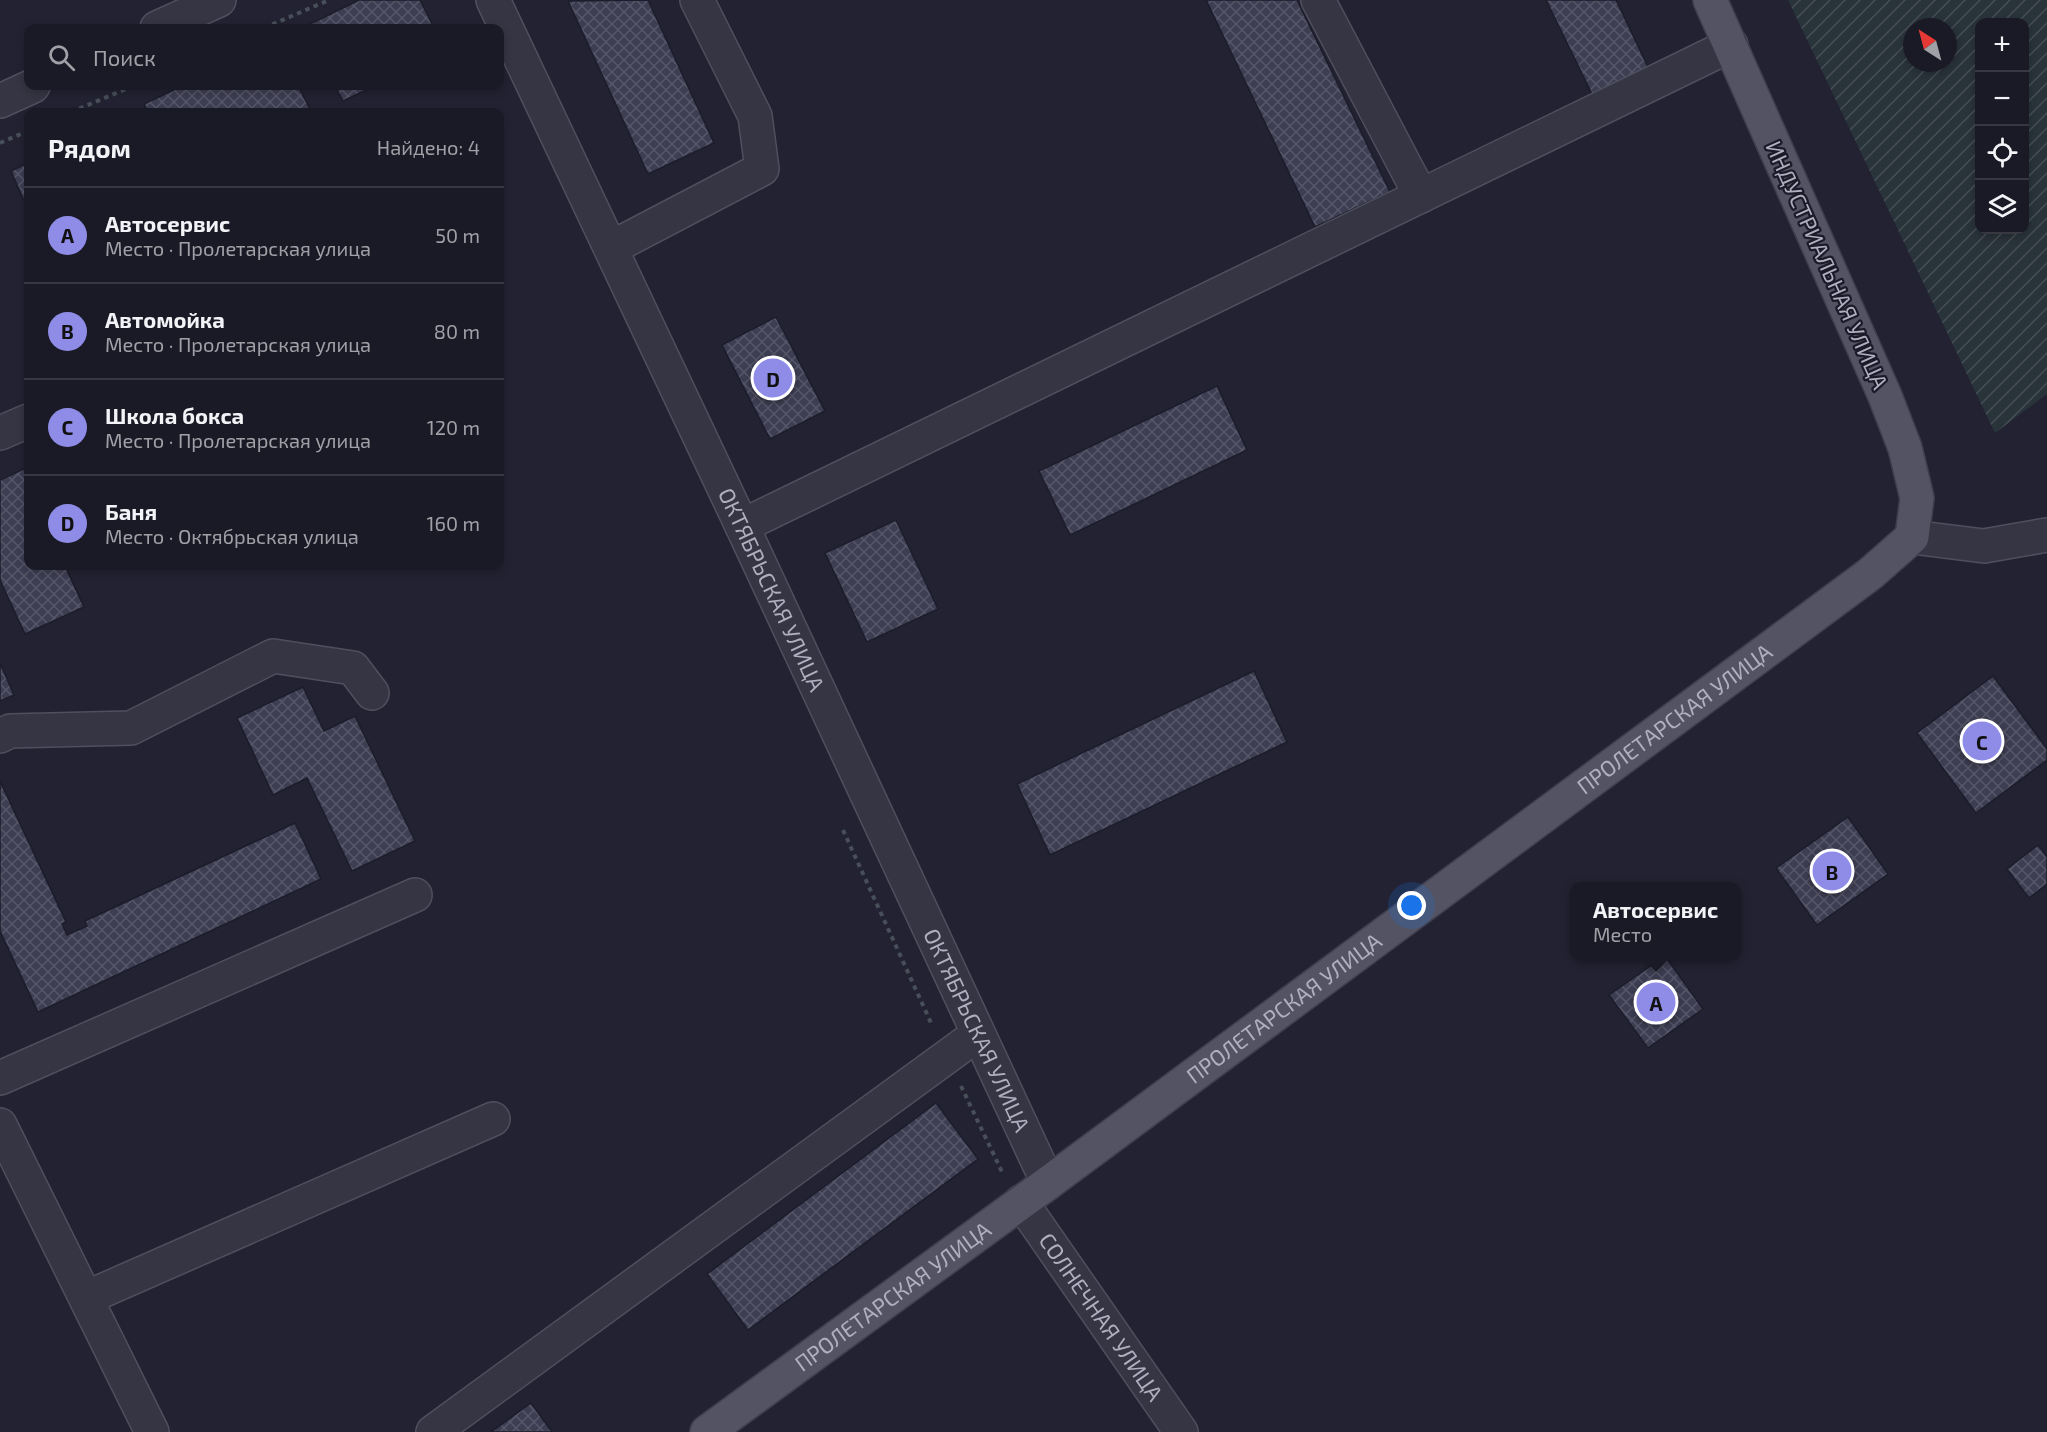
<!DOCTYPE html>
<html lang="ru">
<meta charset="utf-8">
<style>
:root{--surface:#1a1a26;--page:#272732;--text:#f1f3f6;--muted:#9fa1a7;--line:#383843;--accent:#8f8ce8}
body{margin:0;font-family:"Exo 2",sans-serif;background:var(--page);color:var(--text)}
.controls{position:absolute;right:18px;top:18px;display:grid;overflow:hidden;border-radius:12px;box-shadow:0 3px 9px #0003}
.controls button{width:54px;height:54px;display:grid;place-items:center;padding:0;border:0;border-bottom:2px solid var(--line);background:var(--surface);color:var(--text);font:30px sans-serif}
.compass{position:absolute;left:1903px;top:18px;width:54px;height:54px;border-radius:50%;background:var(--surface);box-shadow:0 3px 9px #0003;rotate:324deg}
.you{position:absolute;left:1412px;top:906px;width:21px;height:21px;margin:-15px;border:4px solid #fff;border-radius:50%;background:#1a73e8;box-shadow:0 0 0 9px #1a73e833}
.badge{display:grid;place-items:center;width:39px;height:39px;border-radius:50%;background:var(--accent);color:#111;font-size:20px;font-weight:700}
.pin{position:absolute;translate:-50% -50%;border:3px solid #fff;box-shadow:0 2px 6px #0006}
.popup{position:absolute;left:1570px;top:882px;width:171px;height:78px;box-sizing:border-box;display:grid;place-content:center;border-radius:12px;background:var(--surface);filter:drop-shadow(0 2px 4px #0005);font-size:20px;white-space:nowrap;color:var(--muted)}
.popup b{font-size:22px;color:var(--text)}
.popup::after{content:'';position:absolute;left:50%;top:100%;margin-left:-12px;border:12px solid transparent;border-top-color:var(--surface)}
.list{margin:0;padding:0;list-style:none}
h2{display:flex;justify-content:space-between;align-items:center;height:78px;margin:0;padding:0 24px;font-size:26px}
h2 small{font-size:20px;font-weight:400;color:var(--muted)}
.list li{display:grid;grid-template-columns:39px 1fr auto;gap:18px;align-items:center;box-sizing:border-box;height:96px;padding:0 24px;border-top:2px solid var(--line)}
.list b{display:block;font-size:22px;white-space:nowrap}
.list p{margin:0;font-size:20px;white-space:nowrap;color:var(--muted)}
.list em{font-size:20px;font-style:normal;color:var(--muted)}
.icon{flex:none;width:33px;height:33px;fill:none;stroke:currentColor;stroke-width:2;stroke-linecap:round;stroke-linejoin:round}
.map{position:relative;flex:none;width:2047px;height:1432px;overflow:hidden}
.search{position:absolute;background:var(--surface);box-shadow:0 3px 9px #0003;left:24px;top:24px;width:480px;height:66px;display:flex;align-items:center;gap:15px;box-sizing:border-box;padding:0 21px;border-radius:12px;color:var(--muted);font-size:22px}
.panel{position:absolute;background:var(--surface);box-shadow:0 3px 9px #0003;left:24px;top:108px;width:480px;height:462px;border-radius:12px}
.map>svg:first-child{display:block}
.garden{fill:url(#garden-furrows);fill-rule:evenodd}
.building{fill:url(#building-cross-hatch);stroke:#1c1c2a;stroke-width:1.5}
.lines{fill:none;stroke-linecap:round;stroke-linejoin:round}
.minor-casing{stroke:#4f4f5e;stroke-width:36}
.major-casing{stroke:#3e3e4d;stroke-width:36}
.path{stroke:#484f58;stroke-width:4;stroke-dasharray:4.5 4.5;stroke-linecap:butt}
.minor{stroke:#353543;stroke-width:33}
.major{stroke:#535363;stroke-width:33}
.labels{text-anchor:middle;stroke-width:4.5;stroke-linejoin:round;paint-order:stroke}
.street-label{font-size:22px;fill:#afafc0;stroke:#1a1a28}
</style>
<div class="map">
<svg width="2047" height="1432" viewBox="0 0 2047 1432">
<defs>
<pattern id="garden-furrows" width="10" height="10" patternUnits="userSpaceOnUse" patternTransform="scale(1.5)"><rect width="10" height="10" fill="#29333a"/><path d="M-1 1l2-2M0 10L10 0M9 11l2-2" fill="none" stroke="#464e55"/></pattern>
<pattern id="building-cross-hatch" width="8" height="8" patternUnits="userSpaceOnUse" patternTransform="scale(1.5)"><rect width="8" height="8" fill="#3e3e53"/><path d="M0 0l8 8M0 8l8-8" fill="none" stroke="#57576a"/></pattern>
</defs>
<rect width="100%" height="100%" fill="#222232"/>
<path class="garden" d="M1788,0H2047V394L1995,433ZM1980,22H2024V230H1980ZM1912,27H1948V63H1912Z"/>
<g class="building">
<polygon points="359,0 420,0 434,28 307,28 306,26"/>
<polygon points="648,0 714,143 648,174 568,1"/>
<polygon points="1206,0 1297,0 1390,192 1315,227"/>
<polygon points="1546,0 1616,0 1648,67 1592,94"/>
<polygon points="182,86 298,86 310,109 302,112 148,112 144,104"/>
<polygon points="335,86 375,86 343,101"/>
<polygon points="28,163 28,210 11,171"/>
<polygon points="776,317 825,411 770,439 722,345"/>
<polygon points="1217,386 1247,450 1070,535 1039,471"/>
<polygon points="28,467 28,566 65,566 84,607 25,634 0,580 0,480"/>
<polygon points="896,520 938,609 867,642 825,553"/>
<polygon points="0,663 14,695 0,701"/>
<polygon points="1254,671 1287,742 1050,855 1017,784"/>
<polygon points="1993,676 2047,749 2047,760 1976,813 1917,733"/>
<polygon points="303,687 324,731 355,716 415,841 352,871 307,778 273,795 237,718"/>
<polygon points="0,781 66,922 62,924 67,935 87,926 85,921 295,823 321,879 38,1012 0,931"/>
<polygon points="1848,817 1888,874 1817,925 1776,868"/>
<polygon points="2038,845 2047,857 2047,884 2029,898 2007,869"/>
<polygon points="1665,956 1703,1009 1648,1048 1609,995"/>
<polygon points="936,1103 978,1159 748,1330 707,1274"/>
<polygon points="531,1403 552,1432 491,1432"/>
</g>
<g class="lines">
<defs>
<g id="minor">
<path id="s1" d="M493,0L742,526L1048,1183"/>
<polyline points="1318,0 1421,196"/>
<polyline points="157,28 219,0"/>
<polyline points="0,101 33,86"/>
<polyline points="611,248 762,169 755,116 697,0"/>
<polyline points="0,433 28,421"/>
<polyline points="742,526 1731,45"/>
<polyline points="1912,537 1984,546 2047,535"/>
<polyline points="0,736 10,731 131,728 273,656 353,668 372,693"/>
<polyline points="0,1078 415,895"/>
<polyline points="0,1125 152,1432"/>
<path id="s2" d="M1021,1202L1181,1432"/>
<polyline points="86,1298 493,1119"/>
<polyline points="433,1432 978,1034"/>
</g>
<g id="major">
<path id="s3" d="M707,1432L1048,1183L1870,574L1912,537L1917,498L1905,448L1885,396L1710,0"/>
</g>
</defs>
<use href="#minor" class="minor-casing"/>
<use href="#major" class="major-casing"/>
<g class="path">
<polyline points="264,28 329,0"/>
<polyline points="71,112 133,86"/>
<polyline points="0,143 28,131"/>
<polyline points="843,830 932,1025"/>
<polyline points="961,1086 1003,1174"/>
</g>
<use href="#minor" class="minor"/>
<use href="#major" class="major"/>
</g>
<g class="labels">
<g class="street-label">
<text transform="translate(1827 265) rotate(66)" y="8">ИНДУСТРИАЛЬНАЯ УЛИЦА</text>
<text dy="8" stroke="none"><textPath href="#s1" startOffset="652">ОКТЯБРЬСКАЯ УЛИЦА</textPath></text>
<text dy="8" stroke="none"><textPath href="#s3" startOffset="1202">ПРОЛЕТАРСКАЯ УЛИЦА</textPath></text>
<text dy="8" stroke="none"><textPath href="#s3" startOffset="716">ПРОЛЕТАРСКАЯ УЛИЦА</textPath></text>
<text dy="8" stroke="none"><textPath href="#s1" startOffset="1138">ОКТЯБРЬСКАЯ УЛИЦА</textPath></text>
<text dy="8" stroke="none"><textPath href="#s3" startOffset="230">ПРОЛЕТАРСКАЯ УЛИЦА</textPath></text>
<text dy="8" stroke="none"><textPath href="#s2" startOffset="140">СОЛНЕЧНАЯ УЛИЦА</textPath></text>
</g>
</g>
</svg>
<div class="controls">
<button>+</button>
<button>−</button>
<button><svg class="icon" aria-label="locate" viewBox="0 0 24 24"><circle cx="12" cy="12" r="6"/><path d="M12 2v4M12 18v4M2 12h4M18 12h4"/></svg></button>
<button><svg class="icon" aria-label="layers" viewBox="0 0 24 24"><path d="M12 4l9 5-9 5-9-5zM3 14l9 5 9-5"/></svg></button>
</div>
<svg class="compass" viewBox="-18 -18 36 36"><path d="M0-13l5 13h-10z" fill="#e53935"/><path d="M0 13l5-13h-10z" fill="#9fa1a7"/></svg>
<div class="you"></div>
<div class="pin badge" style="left:1656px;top:1002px">A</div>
<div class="popup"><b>Автосервис</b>Место</div>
<div class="pin badge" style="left:1832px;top:871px">B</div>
<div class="pin badge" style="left:1982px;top:741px">C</div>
<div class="pin badge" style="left:773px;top:378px">D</div>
<div class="search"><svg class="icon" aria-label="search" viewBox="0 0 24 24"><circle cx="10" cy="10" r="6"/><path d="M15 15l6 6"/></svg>Поиск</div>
<section class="panel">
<h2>Рядом<small>Найдено: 4</small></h2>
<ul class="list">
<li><span class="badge">A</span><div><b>Автосервис</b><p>Место · Пролетарская улица</p></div><em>50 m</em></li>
<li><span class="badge">B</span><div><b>Автомойка</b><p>Место · Пролетарская улица</p></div><em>80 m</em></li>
<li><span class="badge">C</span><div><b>Школа бокса</b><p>Место · Пролетарская улица</p></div><em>120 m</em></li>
<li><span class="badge">D</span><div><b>Баня</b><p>Место · Октябрьская улица</p></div><em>160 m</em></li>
</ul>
</section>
</div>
